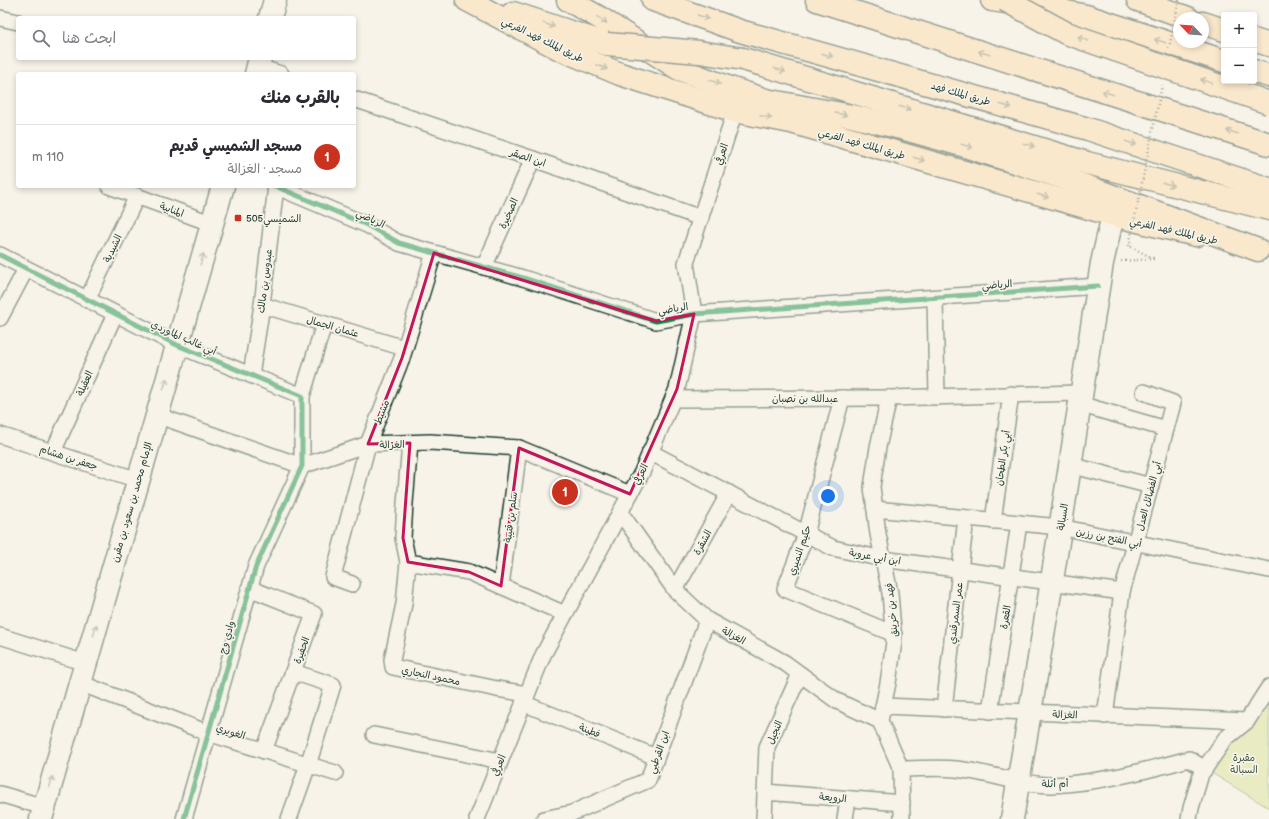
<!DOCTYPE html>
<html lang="ar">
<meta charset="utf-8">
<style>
:root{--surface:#fff;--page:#f2f2f3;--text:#2b2b33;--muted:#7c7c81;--line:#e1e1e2;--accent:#c8321e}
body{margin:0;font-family:"Balsamiq Sans","Playpen Sans Arabic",sans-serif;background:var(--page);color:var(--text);direction:rtl}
.controls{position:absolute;right:12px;top:12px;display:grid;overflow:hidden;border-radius:4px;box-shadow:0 2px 6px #0003}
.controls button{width:36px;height:36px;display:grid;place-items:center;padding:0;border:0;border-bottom:1px solid var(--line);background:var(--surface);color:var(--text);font:20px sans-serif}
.compass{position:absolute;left:1173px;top:12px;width:36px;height:36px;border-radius:50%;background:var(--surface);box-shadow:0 2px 6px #0003;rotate:295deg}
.you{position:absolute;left:828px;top:496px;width:14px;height:14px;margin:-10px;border:3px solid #fff;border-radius:50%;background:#1a73e8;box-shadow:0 0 0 6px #1a73e833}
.badge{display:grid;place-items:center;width:26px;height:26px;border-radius:50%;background:var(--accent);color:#fff;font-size:13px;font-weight:700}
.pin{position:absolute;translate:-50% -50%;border:2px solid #fff;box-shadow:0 1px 4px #0006}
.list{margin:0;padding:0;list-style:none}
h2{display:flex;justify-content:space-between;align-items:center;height:52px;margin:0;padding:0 16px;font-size:17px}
h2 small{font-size:13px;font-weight:400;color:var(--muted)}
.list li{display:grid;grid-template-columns:26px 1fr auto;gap:12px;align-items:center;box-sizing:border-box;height:64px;padding:0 16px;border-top:1px solid var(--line)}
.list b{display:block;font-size:15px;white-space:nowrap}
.list p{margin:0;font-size:13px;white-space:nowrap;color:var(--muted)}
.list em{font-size:13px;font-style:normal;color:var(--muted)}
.icon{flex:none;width:22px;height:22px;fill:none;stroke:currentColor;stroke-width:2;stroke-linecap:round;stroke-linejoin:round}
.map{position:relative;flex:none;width:1269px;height:819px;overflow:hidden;direction:ltr}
.search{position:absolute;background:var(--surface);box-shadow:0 2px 6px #0003;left:16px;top:16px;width:340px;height:44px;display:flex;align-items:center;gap:10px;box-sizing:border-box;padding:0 14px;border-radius:4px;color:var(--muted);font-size:15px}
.panel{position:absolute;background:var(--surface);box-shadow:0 2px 6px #0003;left:16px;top:72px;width:340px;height:116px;border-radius:4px;direction:rtl}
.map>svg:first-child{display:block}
.green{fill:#d8e496;stroke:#7c9065}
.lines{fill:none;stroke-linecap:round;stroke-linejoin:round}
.street-casing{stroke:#1f3d34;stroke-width:18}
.secondary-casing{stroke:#1f3d34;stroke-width:25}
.primary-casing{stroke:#1f3d34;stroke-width:25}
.highway-casing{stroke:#1f3d34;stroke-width:25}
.path{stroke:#1f3d34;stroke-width:2.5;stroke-dasharray:1 3;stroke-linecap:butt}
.street{stroke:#f7f3e8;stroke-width:15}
.secondary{stroke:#f7f3e8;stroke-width:22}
.primary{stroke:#fddcac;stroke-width:22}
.highway{stroke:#fddcac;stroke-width:22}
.primary-bridge-casing{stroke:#1f3d34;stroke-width:25;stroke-linecap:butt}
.highway-bridge-casing{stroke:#1f3d34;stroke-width:25;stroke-linecap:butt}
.path-bridge{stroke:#1f3d34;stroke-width:2.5;stroke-dasharray:1 3;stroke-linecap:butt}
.primary-bridge{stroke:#fddcac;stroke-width:22}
.highway-bridge{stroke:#fddcac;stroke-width:22}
.cycleway-casing{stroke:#f7f3e8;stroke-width:8}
.cycleway{stroke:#00873e;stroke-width:5}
.oneway{stroke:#8e8c70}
.oneway2{stroke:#8b988e}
.marked{fill:none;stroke:#c2185b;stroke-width:3;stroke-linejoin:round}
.poi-dot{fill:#c8321e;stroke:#f7f3e8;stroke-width:1.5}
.labels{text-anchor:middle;stroke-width:3.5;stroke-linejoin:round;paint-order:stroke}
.street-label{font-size:10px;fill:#1f3d34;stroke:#f7f3e8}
.poi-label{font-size:10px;fill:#1f3d34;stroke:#f7f3e8;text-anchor:start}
.park-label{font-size:10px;fill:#3b5643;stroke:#f7f3e8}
</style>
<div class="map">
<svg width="1269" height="819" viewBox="0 0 1269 819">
<rect width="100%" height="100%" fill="#f7f3e8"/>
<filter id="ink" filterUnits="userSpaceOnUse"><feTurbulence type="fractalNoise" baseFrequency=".025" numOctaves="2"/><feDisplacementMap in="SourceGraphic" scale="8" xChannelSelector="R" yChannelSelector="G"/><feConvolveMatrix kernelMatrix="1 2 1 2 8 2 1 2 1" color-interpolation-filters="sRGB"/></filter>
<g filter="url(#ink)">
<polygon class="green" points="1269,687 1269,808 1205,769"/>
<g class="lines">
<defs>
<g id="street">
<polyline points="0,18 18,22"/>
<polyline points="258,67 281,74"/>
<polyline points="354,99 533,159 701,218"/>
<polyline points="109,186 213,224"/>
<polyline points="275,186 367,225 399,243 523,278 656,321 694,314 1098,286"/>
<polyline points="0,255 177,345 302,396 302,466 256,566 184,819"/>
<polyline points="484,267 533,159"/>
<polyline points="935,298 937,397"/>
<polyline points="87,300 137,196"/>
<polyline points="262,305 404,348"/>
<polyline points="0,318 26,269"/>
<polyline points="251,375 262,305 276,186"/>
<polyline points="302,396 324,324"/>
<polyline points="842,398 806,534 785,589 894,634"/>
<polyline points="889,398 878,447 872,487 878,534 890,593 894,642 888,683 880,721 901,769 902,819"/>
<polyline points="673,399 889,398 1081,393"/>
<polyline points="1079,404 1166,429"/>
<polyline points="156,415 302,466 368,444 430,442 519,448 630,494"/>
<polyline points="0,435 138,480"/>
<polyline points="410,443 405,503 403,538 408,562 404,604 392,660 393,667 497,689 527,694"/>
<polyline points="53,452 115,314"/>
<polyline points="650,452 833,548 883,559 1122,592"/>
<polyline points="1070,465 1151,486"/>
<polyline points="875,509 1060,527 1269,570"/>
<polyline points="620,512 675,590 707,620 785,663 837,701 880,721"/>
<polyline points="993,521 1011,394"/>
<polyline points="408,562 469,572 565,614"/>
<polyline points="352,584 333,577 368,444 402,358 434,253"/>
<polyline points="501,586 519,448"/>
<polyline points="249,588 314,614 264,751"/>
<polyline points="675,590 729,493"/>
<polyline points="0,636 85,663"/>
<polyline points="80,683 208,733 335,773"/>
<polyline points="523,703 656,757"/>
<polyline points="883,706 1247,721"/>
<polyline points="944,709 966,518"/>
<polyline points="990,711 1019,523"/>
<polyline points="1105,716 1122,592 1173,403 1144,392"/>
<polyline points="374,735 500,761"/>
<path d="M901,769C919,769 938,767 956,769C988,772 1019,785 1052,785C1099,783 1144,771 1189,759L1205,769"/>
<polyline points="765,792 902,803"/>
<polyline points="0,794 44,807"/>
<polyline points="289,819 308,765 333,685 293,672"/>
<polyline points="477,819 543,655 642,472 677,389 694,314 686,263 735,111"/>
<polyline points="544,819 572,813 648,780 707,620"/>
<polyline points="764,819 767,747 800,674"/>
<polyline points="845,819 848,799"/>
<polyline points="1189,819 1191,808 1201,774 1225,739 1247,721 1269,687"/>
</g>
<g id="secondary">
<polyline points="270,18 275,0"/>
<polyline points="256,74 260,58"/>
<polyline points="41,819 223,186"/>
<polyline points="1012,819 1049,599 1102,263 1113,215"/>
</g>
<g id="primary">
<polyline points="467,0 558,48 620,74 735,111 791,122 1113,215 1196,235"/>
<polyline points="992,0 1052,9 1086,16 1224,61"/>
<polyline points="1138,0 1188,18"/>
<polyline points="513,13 607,44"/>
<polyline points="1203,23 1224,30"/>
<polyline points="1254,40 1269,45"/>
<polyline points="743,59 1087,163 1269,209"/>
<polyline points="1254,71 1269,76"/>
</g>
<g id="highway">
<polyline points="568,0 600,18 679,69 730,88 766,100 852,116 901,128 965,146 1064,178 1258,250"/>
<polyline points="653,0 740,31 1088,129 1269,189"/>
<polyline points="817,0 1269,144"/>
</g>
</defs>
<use href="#street" class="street-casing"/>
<use href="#secondary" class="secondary-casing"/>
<use href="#primary" class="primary-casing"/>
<use href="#highway" class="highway-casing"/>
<polyline class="path" points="1121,261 1155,259 1129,246"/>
<use href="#street" class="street"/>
<use href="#secondary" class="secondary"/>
<use href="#primary" class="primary"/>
<use href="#highway" class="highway"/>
<defs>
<polyline id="primary-bridge" points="607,44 699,52 743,59"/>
<polyline id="highway-bridge" points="1005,0 1066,33 1269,103"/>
</defs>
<use href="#primary-bridge" class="primary-bridge-casing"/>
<use href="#highway-bridge" class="highway-bridge-casing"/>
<g class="path-bridge">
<polyline points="1169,48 1179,0"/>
<polyline points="1129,246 1162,85"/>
</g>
<use href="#primary-bridge" class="primary-bridge"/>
<use href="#highway-bridge" class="highway-bridge"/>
<defs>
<g id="cycleway">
<polyline points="275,186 367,225 399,243 523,278 656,321 694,314 1098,286"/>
<polyline points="0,255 177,345 302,396 302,466 256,566 184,819"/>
</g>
</defs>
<use href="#cycleway" class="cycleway-casing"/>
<use href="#cycleway" class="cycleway"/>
</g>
<defs><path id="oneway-shaft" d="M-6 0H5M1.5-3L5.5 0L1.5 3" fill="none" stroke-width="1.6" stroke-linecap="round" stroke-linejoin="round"/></defs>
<g class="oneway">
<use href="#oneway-shaft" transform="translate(703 17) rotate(19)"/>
<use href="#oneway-shaft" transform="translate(602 20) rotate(33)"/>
<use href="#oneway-shaft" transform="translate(549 25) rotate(18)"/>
<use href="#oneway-shaft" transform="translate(1083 39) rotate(-160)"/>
<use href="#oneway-shaft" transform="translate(1160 41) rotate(-162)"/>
<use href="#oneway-shaft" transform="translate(984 53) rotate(-162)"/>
<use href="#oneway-shaft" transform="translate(827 55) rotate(16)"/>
<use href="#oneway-shaft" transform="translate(602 67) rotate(23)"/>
<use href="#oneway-shaft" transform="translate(780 70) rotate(18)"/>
<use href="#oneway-shaft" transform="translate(1206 81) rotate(-161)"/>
<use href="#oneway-shaft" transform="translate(715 82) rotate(21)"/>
<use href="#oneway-shaft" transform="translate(1108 93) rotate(-162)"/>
<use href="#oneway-shaft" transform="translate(1006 106) rotate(16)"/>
<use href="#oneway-shaft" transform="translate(905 108) rotate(17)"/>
<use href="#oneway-shaft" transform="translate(841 114) rotate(10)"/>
<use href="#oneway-shaft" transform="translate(766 117) rotate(12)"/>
<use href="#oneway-shaft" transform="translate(1232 132) rotate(-162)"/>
<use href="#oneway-shaft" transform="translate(1131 143) rotate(18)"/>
<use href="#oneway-shaft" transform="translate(1029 145) rotate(17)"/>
<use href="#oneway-shaft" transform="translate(967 146) rotate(17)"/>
<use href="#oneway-shaft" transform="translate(919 159) rotate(17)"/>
<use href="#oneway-shaft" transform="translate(1168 184) rotate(15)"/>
<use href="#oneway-shaft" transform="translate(1043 196) rotate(16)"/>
</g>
<g class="oneway2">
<use href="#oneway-shaft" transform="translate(202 259) rotate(-73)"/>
<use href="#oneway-shaft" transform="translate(165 384) rotate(-74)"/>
<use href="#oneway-shaft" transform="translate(95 630) rotate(-74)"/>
<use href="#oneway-shaft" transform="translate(51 782) rotate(-74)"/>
</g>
</g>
<path d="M0 0H1269V819H0ZM434,253L656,321L694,314L677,389L630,494L519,448L501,586L469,572L408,562L403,538L410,443L368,444L402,358Z" fill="#f7f3e8" fill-opacity=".55" fill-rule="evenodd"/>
<path class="marked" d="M434,253L656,321L694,314L677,389L630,494L519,448L501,586L469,572L408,562L403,538L410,443L368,444L402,358Z"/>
<rect class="poi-dot" x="234" y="214" width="8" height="8" rx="2"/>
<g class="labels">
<g class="street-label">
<text transform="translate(543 39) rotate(26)" y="4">طريق الملك فهد الفرعي</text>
<text transform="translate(961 93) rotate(16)" y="4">طريق الملك فهد</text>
<text transform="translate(862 143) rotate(16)" y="4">طريق الملك فهد الفرعي</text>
<text transform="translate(721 154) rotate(-72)" y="4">العرفي</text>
<text transform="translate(528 157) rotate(19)" y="4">ابن الصقر</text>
<text transform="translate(172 209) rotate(20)" y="4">المنابية</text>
<text transform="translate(508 213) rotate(-66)" y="4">الصخيرة</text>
<text transform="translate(371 218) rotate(26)" y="4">الرياضي</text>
<text transform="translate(1174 230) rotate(13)" y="4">طريق الملك فهد الفرعي</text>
<text transform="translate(112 248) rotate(-65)" y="4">الشيدية</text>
<text transform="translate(264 281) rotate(-83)" y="4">عبدوس بن مالك</text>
<text transform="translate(997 284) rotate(-4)" y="4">الرياضي</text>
<text transform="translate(673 308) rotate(-9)" y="4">الرياضي</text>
<text transform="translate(333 326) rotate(16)" y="4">عثمان الجمال</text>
<text transform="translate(184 337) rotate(24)" y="4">أبي غالب الماوردي</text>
<text transform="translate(84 383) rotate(-66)" y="4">العقيلة</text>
<text x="805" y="402">عبدالله بن نصبان</text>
<text transform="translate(381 412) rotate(-68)" y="4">مشيط</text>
<text transform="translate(392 444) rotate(-1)" y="4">الغزالة</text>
<text transform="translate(69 457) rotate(18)" y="4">جعفر بن هشام</text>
<text transform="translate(1002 458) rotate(-82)" y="4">أبي بكر الطحان</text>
<text transform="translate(640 474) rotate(-64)" y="4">العرفي</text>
<text transform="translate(1148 496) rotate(-75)" y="4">أبي الفضائل العدل</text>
<text transform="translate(131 502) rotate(-74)" y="4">الإمام محمد بن سعود بن مقرن</text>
<text transform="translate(510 517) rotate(-83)" y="4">سلم بن قتيبة</text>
<text transform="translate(1062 517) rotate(-81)" y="4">السبالة</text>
<text transform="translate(1109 537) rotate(11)" y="4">أبي الفتح بن رزين</text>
<text transform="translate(702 542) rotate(-61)" y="4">الشقرة</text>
<text transform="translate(799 550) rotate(-71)" y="4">حكيم النميري</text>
<text transform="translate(875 556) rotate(10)" y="4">ابن أبي عروبة</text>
<text transform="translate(891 610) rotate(-96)" y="4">فهد بن خرينق</text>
<text transform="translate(955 613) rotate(-83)" y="4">عمر السمرقندي</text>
<text transform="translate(1005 617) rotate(-81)" y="4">القعرة</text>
<text transform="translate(734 635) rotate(29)" y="4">الغزالة</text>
<text transform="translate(226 637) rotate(-74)" y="4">وادي وج</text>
<text transform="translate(301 650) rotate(-70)" y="4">الحفيرة</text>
<text transform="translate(431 675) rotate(12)" y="4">محمود النجاري</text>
<text transform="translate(1065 714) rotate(2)" y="4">الغزالة</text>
<text transform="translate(590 730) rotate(22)" y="4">فطينة</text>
<text transform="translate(231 731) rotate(18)" y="4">الغويري</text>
<text transform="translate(774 732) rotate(-67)" y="4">النجيل</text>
<text transform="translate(658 752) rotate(-70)" y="4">ابن القرطبي</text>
<text transform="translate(498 765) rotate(-68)" y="4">العرفي</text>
<text transform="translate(1055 783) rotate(-1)" y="4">أم أثلة</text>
<text transform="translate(833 797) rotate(5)" y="4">الرويعة</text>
</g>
<g class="poi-label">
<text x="246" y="222">الشميسي505</text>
</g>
<g class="park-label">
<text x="1244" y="761">مقبرة<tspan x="1244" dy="12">السبالة</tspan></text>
</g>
</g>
</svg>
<div class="controls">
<button>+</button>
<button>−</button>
</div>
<svg class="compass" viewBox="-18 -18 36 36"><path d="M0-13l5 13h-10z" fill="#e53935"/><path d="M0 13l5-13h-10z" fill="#7c7c81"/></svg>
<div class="you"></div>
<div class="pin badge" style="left:565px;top:492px">1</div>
<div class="search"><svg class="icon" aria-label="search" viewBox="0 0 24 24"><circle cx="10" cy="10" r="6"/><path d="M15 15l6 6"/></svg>ابحث هنا</div>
<section class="panel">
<h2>بالقرب منك<small></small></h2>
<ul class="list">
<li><span class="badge">1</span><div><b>مسجد الشميسي قديم</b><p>مسجد · الغزالة</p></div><em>110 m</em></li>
</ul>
</section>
</div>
